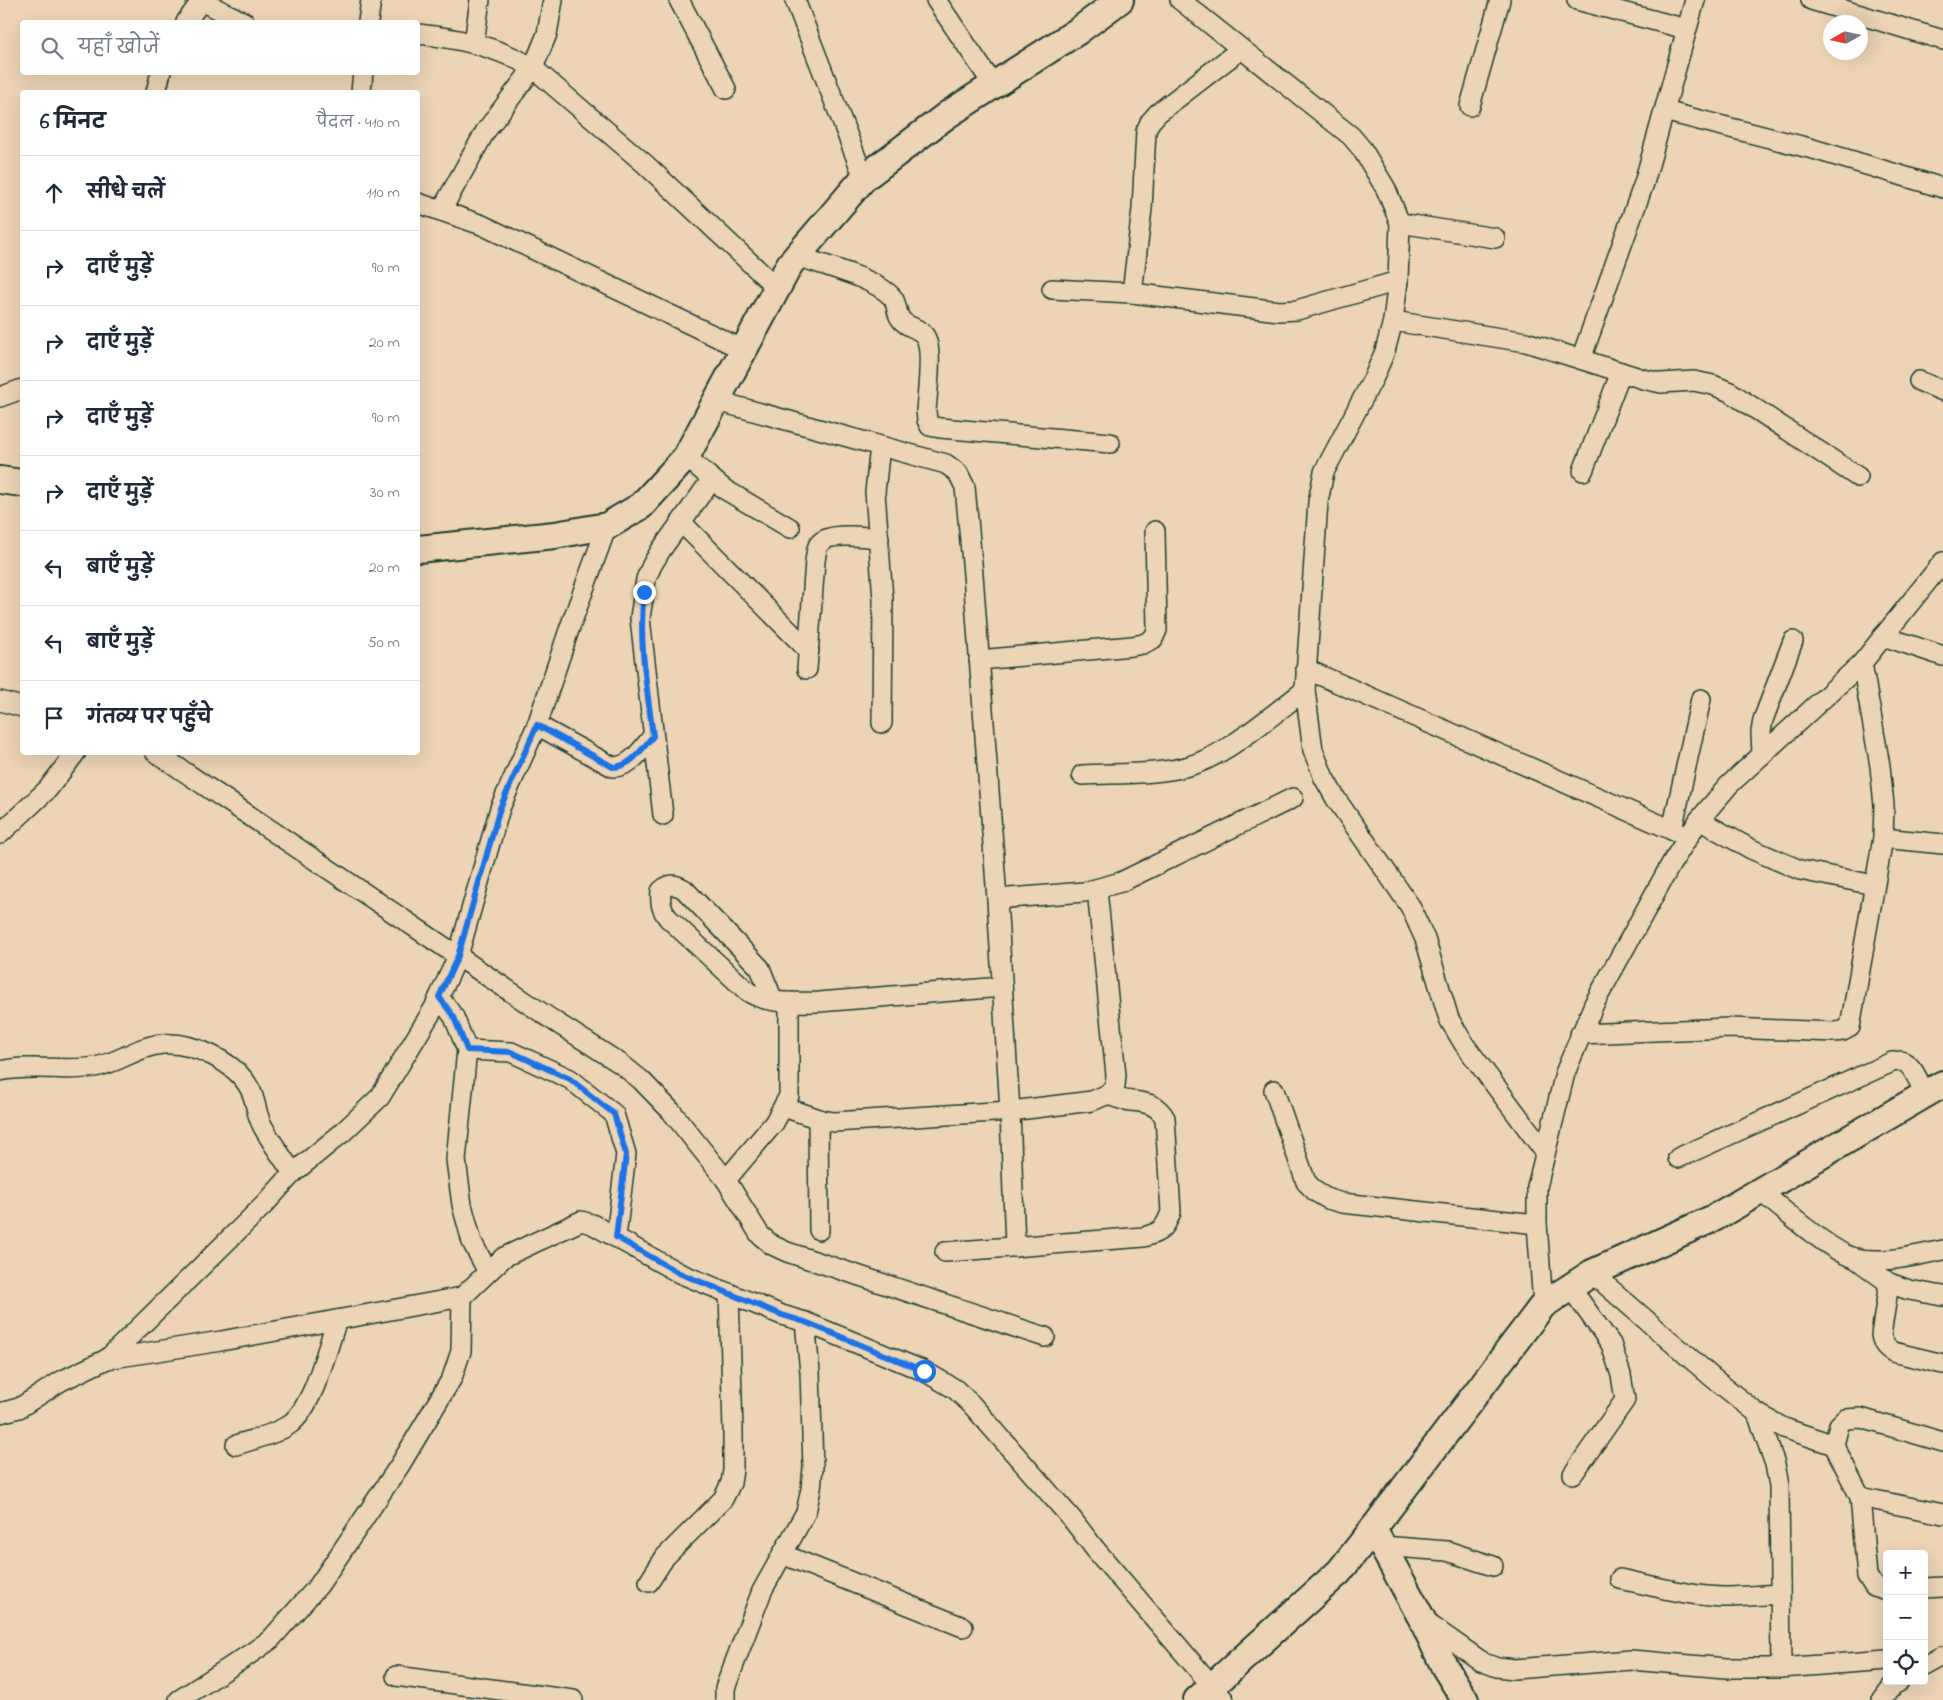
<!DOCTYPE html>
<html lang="hi">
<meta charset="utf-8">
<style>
:root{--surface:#fff;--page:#f6f6f7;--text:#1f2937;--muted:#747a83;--line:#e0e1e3}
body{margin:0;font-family:"Indie Flower","Playpen Sans Deva",sans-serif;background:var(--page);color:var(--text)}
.controls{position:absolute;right:15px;bottom:15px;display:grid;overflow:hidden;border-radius:5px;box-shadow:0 5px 20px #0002}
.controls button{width:45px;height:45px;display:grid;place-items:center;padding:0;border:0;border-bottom:1px solid var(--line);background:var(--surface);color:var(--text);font:25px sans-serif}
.compass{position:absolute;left:1823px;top:15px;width:45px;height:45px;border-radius:50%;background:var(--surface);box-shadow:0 5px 20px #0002;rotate:261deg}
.stop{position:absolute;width:15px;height:15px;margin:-11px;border:4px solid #1a73e8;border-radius:50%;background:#fff}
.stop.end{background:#1a73e8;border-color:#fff;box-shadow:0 1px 5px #0008}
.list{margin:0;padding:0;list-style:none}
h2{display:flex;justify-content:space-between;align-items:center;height:65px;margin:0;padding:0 20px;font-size:21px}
h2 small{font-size:16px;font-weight:400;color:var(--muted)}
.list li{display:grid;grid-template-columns:32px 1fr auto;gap:15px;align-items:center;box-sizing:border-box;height:75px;padding:0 20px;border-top:1px solid var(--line)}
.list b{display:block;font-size:19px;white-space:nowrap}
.list em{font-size:16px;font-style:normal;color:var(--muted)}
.icon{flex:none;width:28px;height:28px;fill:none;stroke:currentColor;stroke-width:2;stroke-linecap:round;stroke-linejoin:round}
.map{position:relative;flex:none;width:1943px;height:1700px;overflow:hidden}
.search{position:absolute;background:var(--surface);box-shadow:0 5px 20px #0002;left:20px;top:20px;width:400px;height:55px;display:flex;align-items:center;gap:12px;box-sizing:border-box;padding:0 18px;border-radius:5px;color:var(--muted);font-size:19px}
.panel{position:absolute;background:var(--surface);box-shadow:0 5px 20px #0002;left:20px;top:90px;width:400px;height:665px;border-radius:5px}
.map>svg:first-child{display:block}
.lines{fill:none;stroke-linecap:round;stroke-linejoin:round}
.street-casing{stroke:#1f3d34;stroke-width:22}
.secondary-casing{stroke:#1f3d34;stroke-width:30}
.street{stroke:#ecd4b4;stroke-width:19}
.secondary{stroke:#ecd4b4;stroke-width:26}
.route{stroke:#1a73e8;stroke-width:6}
</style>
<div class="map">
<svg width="1943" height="1700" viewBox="0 0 1943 1700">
<rect width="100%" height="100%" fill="#ecd4b4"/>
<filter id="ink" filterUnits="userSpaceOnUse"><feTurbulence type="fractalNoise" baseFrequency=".02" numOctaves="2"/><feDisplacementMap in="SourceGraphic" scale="10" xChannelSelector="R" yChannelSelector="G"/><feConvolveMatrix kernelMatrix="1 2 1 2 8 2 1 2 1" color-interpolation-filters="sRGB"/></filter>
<g filter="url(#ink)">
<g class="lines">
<defs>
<g id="street">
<polyline points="679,0 726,89"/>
<polyline points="795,0 864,178"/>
<polyline points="936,0 994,86"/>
<polyline points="1180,0 1351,136 1362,149 1386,189 1400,223 1398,281 1393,321 1385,351 1374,377 1324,472 1318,502 1305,690 1313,750 1324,778 1336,799 1410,906 1425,939 1449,1019 1464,1044 1545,1152"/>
<polyline points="1577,0 1686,29"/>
<polyline points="1811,0 1943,40"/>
<polyline points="201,1 244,22"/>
<polyline points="186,22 202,0"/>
<polyline points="368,22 371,0"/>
<path d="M418,34C457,38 499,47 533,68L645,164L777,288"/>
<polyline points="474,43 480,0"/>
<polyline points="156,92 161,72"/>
<polyline points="361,92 363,72"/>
<polyline points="1470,106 1500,0"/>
<polyline points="1664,111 1813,149 1943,188"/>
<polyline points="418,203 482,225 744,350"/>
<polyline points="441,211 485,132 533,68 547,34 553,0"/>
<polyline points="1400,223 1495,238"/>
<path d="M797,256C822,265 875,278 892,297C897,302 896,312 900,318C905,327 918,327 924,335C934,347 927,395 926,411L927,420L930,426L940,428L1110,443"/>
<polyline points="1052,289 1132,293 1279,311 1297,310 1398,281"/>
<polyline points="1132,293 1142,209 1146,131 1150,122 1158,113 1241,49"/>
<polyline points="1393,321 1526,342 1643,379 1661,383 1694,381 1713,385 1730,392 1858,477"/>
<polyline points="1581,359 1644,183 1695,0"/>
<polyline points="1919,381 1943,391"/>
<polyline points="0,397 22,389"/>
<polyline points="717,401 946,464 958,473 965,487 973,574 997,899 1010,1111 1015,1247"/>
<polyline points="880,446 875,492 883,599 882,723"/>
<polyline points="686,457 724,489 790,528"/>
<polyline points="1583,471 1621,372"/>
<polyline points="681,522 809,651"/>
<polyline points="1883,636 1943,656"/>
<polyline points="979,660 1132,646 1143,644 1153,639 1157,630 1155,531"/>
<path d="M807,669L815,561C816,557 816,550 818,546C825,531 864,537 879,538"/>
<polyline points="1306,669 1688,837"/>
<polyline points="0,701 22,707"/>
<path d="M537,725L613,767C631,767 642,749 653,736"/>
<polyline points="155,752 554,1021 621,1064 641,1080 671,1111 726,1180 760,1235 772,1245 787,1252 1045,1337"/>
<polyline points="1762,755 1761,732 1763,720 1793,641"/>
<path d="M1082,775C1115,773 1158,775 1189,766C1226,756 1273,714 1305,690"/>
<polyline points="663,815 642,636 640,618 646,579 652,565 661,550 712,479"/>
<polyline points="1699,820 1751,849 1800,870 1874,885"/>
<polyline points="1672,830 1701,699"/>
<polyline points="0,834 48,789 76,752"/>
<polyline points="1883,838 1943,844"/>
<polyline points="997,899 1084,892 1121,882 1293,798"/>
<polyline points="439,997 454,1017 467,1050 456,1160 462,1205 472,1242 488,1272"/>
<path d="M773,1000L760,968L684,889C674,884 669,883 661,891C660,903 661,909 668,918L747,991C767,1005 795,1002 819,1002L1002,987"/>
<polyline points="1580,1034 1730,1028 1834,1032 1843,1031 1850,1027 1883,838 1884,805 1880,766 1862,663"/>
<polyline points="467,1050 511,1052 570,1079 614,1114 626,1154 616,1237"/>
<path d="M0,1071C32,1064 63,1072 95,1067C119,1063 138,1046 163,1044C193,1042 236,1062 250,1089C256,1100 256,1114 262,1125C271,1142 282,1157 293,1173"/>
<polyline points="1274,1090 1306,1182 1316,1192 1328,1199 1342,1203 1537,1224"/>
<polyline points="784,1107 822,1120 834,1122 1010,1111 1092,1101 1108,1094 1115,1086 1116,1075 1097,890"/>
<polyline points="818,1119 819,1230"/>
<path d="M1678,1158L1892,1062C1895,1062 1898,1061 1901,1061C1913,1063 1920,1085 1925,1095"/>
<polyline points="726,1180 774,1123 789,1096 789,1002"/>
<path d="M1760,1191C1780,1207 1833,1254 1855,1258C1885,1264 1914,1256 1943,1250"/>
<path d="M945,1252L1144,1237C1161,1232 1165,1229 1171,1212L1165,1118C1151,1094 1129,1107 1108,1094"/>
<polyline points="1855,1258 1889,1283 1909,1290 1943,1296"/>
<polyline points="1592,1273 1713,1378 1757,1413 1784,1428 1834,1445"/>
<path d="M1889,1283L1881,1335C1883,1344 1885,1347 1893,1352L1943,1364"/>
<polyline points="1570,1287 1611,1344 1621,1375 1625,1400 1573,1474"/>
<polyline points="1543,1305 1537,1224 1537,1187 1565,1073 1594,1004 1671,864 1699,820 1729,785 1862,663 1943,562"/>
<polyline points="107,1359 265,1204 293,1173 342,1133 380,1097 411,1046 434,1008 458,956 500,808 537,725 570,627 607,526"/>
<polyline points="0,1413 19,1408 61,1381 107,1359 221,1341 462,1297 504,1257 581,1221 592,1224 679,1273 782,1315 805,1322 924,1371 955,1389 972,1405 1072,1519 1095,1549 1224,1700"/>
<polyline points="1757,1413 1775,1464 1779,1486 1781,1668"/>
<path d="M236,1445C253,1439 275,1435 290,1424C314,1406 327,1348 337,1320"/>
<polyline points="1860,1497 1943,1514"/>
<polyline points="1382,1546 1447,1551 1493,1566"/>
<polyline points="782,1554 963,1627"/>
<path d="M1620,1579C1654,1586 1688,1596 1723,1597C1742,1597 1761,1595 1780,1594"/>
<polyline points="649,1582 665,1557 723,1499 731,1483 733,1470 733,1431 729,1293"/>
<polyline points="1924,1588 1943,1587"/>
<polyline points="1887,1591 1874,1587 1867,1576 1860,1497 1834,1445 1839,1425 1845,1419 1861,1418 1943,1442"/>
<polyline points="1423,1620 1481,1661 1497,1667 1514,1669 1631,1660 1726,1668 1781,1668 1887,1660"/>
<polyline points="1924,1666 1942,1656"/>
<polyline points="396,1676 573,1700"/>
<polyline points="179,1700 250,1654 270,1640 319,1585 400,1465 452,1378 461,1351 462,1297"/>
<polyline points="725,1700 725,1688 762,1591 806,1512 811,1489 813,1467 810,1372 805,1322"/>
<polyline points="1882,1700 1893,1685 1899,1681"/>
</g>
<g id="secondary">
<polyline points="0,480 22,483"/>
<polyline points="418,549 555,535 607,526 641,506 686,457 790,264 864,178 947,115 1078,31 1120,0"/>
<polyline points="1373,1529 1422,1619 1444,1666 1465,1700"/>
<polyline points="1197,1700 1339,1572 1373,1529 1543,1305 1592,1273 1714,1218 1943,1084"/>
</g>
</defs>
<use href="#street" class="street-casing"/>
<use href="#secondary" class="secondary-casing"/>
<use href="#street" class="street"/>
<use href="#secondary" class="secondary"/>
</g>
</g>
<g class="lines" filter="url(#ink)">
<path class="route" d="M644,592C638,640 647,688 653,736C642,749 631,767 613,767L537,725L500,808L458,956L439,997L454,1017L467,1050L511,1052L570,1079L614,1114L626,1154L616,1237L679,1273L782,1315L805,1322L924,1371"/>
</g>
</svg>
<div class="controls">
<button>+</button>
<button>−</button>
<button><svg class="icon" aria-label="locate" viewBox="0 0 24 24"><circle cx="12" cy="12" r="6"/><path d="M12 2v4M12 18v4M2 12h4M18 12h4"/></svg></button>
</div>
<svg class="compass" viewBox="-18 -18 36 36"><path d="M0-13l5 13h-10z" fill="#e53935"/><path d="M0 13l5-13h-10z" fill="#747a83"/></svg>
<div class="stop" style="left:924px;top:1371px"></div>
<div class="stop end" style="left:644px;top:592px"></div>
<div class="search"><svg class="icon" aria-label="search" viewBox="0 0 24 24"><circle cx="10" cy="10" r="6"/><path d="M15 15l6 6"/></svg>यहाँ खोजें</div>
<section class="panel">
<h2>6 मिनट<small>पैदल · 410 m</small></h2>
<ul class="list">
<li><svg class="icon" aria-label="ahead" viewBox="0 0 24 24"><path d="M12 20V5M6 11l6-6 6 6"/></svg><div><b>सीधे चलें</b></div><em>110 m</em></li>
<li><svg class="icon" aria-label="right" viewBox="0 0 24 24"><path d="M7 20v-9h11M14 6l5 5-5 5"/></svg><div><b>दाएँ मुड़ें</b></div><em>90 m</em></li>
<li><svg class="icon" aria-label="right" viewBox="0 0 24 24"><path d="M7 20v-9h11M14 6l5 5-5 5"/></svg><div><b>दाएँ मुड़ें</b></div><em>20 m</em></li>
<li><svg class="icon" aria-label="right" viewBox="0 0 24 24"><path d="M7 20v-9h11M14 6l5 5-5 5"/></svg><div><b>दाएँ मुड़ें</b></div><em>90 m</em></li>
<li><svg class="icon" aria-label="right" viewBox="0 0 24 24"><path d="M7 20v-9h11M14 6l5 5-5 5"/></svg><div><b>दाएँ मुड़ें</b></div><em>30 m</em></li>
<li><svg class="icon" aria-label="left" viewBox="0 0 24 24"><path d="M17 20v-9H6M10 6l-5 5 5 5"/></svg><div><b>बाएँ मुड़ें</b></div><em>20 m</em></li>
<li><svg class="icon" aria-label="left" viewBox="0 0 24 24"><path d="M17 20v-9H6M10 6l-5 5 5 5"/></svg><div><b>बाएँ मुड़ें</b></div><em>50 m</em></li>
<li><svg class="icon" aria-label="arrive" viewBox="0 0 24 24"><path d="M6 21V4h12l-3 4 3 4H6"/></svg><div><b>गंतव्य पर पहुँचे</b></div></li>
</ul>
</section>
</div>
